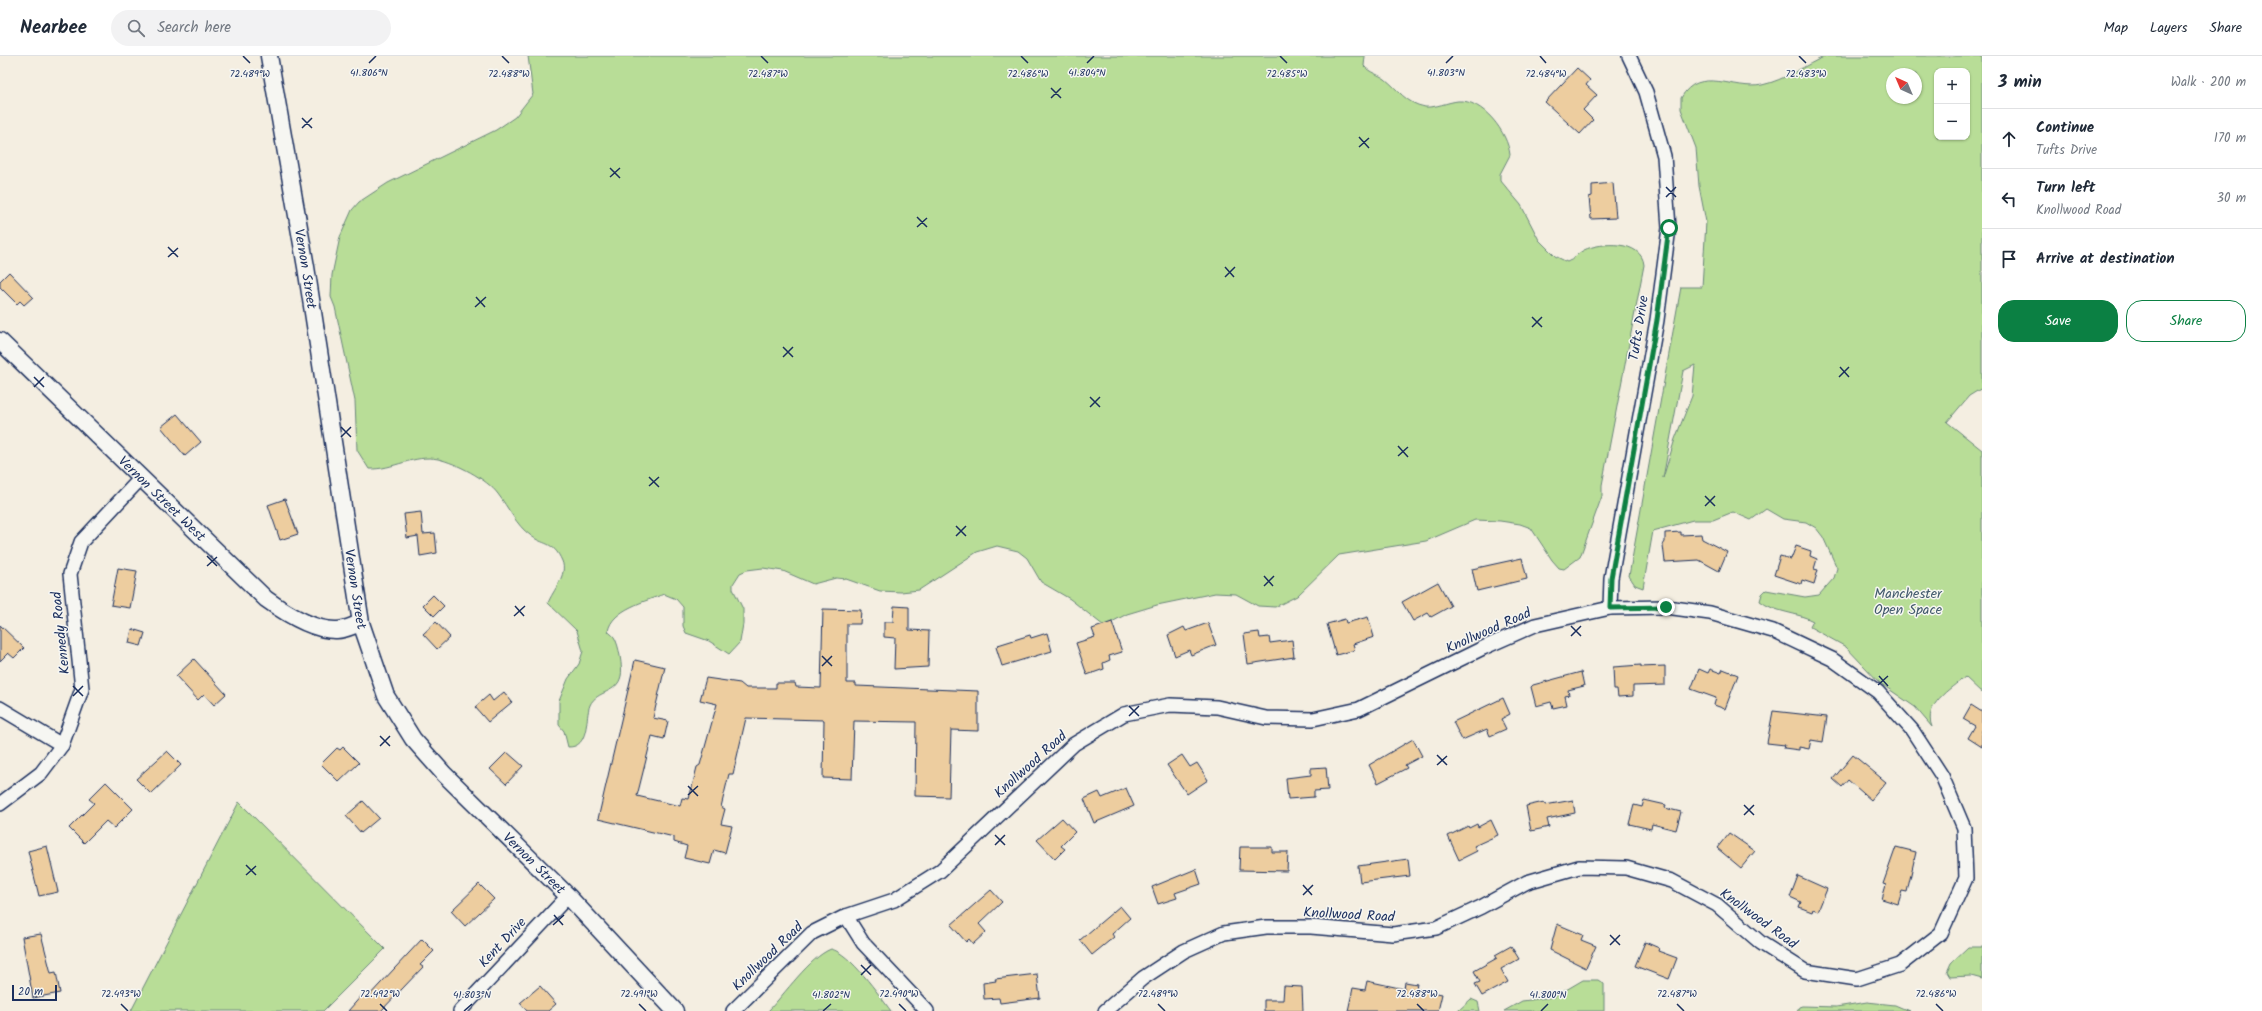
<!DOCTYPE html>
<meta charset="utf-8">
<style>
:root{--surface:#fff;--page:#f2f2f3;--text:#1f2937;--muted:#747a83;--line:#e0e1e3;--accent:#0b8043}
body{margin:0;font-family:Kalam,sans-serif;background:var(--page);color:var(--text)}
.controls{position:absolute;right:12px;top:12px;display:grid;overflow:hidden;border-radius:8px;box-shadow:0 1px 3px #0004}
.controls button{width:36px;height:36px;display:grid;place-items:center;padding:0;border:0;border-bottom:1px solid var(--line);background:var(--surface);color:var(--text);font:20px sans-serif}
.compass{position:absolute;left:1886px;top:12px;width:36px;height:36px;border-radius:50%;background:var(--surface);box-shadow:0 1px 3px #0004;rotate:316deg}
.scale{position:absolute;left:12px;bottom:10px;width:45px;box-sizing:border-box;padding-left:4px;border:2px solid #1b2f5e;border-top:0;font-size:11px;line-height:14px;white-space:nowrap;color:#1b2f5e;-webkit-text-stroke:3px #f6f6f2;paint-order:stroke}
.stop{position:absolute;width:12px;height:12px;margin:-9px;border:3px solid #0b8043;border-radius:50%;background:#fff}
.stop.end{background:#0b8043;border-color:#fff;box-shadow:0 1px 4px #0008}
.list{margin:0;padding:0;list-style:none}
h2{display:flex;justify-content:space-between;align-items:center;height:52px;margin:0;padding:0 16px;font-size:17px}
h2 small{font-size:13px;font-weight:400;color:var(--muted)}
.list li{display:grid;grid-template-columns:26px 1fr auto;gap:12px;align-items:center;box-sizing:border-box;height:60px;padding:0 16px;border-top:1px solid var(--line)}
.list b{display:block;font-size:15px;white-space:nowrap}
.list p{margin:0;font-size:13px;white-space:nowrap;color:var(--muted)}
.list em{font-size:13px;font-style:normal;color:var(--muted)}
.actions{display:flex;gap:8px;padding:12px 16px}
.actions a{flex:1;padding:9px 0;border:1px solid var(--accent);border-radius:16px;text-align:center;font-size:14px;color:var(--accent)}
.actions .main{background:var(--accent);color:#fff}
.icon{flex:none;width:22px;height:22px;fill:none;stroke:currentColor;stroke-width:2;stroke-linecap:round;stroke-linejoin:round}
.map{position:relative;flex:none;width:1982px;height:955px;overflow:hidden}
header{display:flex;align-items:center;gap:24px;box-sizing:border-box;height:56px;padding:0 20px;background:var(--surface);border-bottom:1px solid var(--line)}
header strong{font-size:19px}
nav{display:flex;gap:22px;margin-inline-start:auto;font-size:14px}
.search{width:280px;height:36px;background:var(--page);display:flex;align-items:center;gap:10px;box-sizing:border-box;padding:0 14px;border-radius:22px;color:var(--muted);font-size:15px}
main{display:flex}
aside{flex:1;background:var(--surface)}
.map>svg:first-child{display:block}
.green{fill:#b8dd97;stroke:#6a867a;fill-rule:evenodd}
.building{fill:#edcd9f;stroke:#1b2f5e}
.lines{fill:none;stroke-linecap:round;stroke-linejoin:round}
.minor-casing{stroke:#1b2f5e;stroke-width:16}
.tertiary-casing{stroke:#1b2f5e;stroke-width:19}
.minor{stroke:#f6f6f2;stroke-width:13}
.tertiary{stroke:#f6f6f2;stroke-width:16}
.route{stroke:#0b8043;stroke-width:5}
.ticks{fill:none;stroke:#1b2f5e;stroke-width:1.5}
.labels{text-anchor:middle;stroke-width:3;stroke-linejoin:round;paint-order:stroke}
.street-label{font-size:14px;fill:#1b2f5e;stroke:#f6f6f2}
.park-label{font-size:14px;fill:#425a6c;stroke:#f6f6f2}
.ticks-label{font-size:10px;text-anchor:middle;fill:#1b2f5e;stroke:#f6f6f2;stroke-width:3;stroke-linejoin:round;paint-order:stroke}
</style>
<header>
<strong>Nearbee</strong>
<div class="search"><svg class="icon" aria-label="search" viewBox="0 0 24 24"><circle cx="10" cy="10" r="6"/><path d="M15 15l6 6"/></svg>Search here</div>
<nav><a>Map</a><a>Layers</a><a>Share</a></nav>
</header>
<main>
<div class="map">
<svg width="1982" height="955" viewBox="0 0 1982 955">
<rect width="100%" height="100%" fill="#f4eee1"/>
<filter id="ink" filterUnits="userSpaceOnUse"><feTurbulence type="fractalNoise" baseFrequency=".025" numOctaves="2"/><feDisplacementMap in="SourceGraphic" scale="8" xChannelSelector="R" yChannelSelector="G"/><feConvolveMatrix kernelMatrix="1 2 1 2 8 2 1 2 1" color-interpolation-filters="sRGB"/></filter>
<g filter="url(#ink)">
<g class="green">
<path d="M528,0H1365L1364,10C1370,17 1378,18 1385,23C1399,34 1405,47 1425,51C1435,52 1448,46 1458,45C1483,43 1508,77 1510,99L1500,118V124L1521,149L1539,184L1555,200L1567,206C1574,204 1577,197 1584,194C1601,186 1642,184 1644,209L1602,429V440L1580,501L1564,513L1559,512L1552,504L1531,472L1520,468L1500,465L1475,464L1426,485L1339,499L1297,540L1275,551L1258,550L1236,538L1215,537L1157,549L1127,558L1104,570L1070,543L1041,526L1027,502L1018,495L997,490L977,496L919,534L901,536L880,535L846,523L836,522L813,528L783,515L763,512L747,514L740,517L733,528V533L743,553V568L740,586L729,598L709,585L686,577L683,570V551L676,543L664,538C647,545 612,553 608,575C610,578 612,578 614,581C619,588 623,613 621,620C617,638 597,634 590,649C585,661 590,692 568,691L564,675L559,669V645L568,623L579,608L583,595L577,575L548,547C553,534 568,519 562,505C553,484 543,490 530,479C517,470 508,451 498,438C487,423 456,407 438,403C414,398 393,414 369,413L357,394L355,345L335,251L331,241L332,219L340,181L352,154L359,146L388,127L496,74L515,61L533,38Z"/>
<path d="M1826,0H1982V332L1969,340L1947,366L1982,394V637L1965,621C1950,633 1923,649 1932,671L1915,651L1880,627L1846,591L1810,571L1813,565C1797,556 1775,557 1760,545L1762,538L1766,534L1805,541L1819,539L1834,522L1837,512L1823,481L1816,472L1806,466L1783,463L1766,453L1751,464L1733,456L1713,464H1693L1653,475L1643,532L1635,529L1629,520L1681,231H1702L1706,166L1699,130L1696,92L1681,53V42C1699,9 1735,35 1762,29C1785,24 1805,9 1826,0ZM1937,15H1967V81H1937ZM1892,18H1916V42H1892ZM1695,309L1692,340L1675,383L1663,422L1683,315Z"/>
<polygon points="239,746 385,893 323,955 131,955"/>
<polygon points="1968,891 1982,891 1982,923 1971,920 1950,921 1947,916 1951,907"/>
<path d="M831,893C850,897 879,939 891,955H768C784,939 810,901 831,893Z"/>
<polygon points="1583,924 1598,924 1604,928 1604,955 1504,955 1522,945 1554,941"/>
<polygon points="1471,943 1478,946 1480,955 1458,955"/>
<polygon points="1867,946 1895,949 1909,955 1797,955 1799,951 1802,950 1836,951"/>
</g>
<g class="building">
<polygon points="1577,12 1590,24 1586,29 1597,39 1583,54 1593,64 1580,78 1545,46"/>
<polygon points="1613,127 1616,162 1591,163 1589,141 1592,140 1592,129"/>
<polygon points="9,216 33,241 24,249 20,245 17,248 0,231 0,225"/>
<polygon points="177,358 201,386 185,400 161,371"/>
<polygon points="285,443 298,478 280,484 268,449"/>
<polygon points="421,456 423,478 435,477 437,497 420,500 418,480 407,482 404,458"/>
<polygon points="1681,476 1681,479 1701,478 1702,483 1727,496 1719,515 1699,504 1665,506 1663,489 1665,486 1665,477"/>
<polygon points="1796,490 1811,495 1810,500 1817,503 1814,513 1818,514 1814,528 1802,524 1801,528 1774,519 1780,500 1791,503"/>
<polygon points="1522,502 1527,523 1477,535 1472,513"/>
<polygon points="118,512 137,515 130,552 111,549"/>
<polygon points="1438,526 1451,550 1431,561 1428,557 1413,565 1402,546"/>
<polygon points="433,539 444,550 434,560 423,549"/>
<polygon points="894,550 909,551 909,574 929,575 928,611 894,613 895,582 884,581 884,566 893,566"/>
<polygon points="823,553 861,554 860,568 847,568 847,627 856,627 856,630 978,635 978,675 951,674 949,741 915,740 916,666 854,665 852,723 823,722 824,664 746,662 733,718 729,718 721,751 725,753 721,768 732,770 725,797 714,794 710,808 684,802 687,790 674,786 674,781 598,763 635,604 665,611 653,662 668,665 664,683 652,680 637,740 680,750 682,742 689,743 697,711 700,709 717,648 700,644 706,622 740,627 746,632 776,632 776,627 795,627 796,631 821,632"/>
<polygon points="1368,561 1374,581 1353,588 1355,594 1336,599 1327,568 1345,563 1346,567"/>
<polygon points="436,566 450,581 437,593 423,578"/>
<polygon points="1112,566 1122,596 1109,600 1110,604 1103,607 1104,613 1087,619 1076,587 1095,581 1092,573"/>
<polygon points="1208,567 1216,589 1191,599 1189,594 1175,600 1168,579 1184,571 1186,575"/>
<polygon points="0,569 24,592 14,602 8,597 0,605"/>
<polygon points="132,573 145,577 141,590 129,587"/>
<polygon points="1259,576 1260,582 1269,581 1270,587 1292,584 1294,601 1248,608 1244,578"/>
<polygon points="1047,577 1052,595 1002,610 996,591 998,589 1030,579 1031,582"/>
<polygon points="194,603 226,638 214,649 204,638 198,644 176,620"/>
<polygon points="1641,609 1641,611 1665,610 1665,629 1633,630 1633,640 1618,641 1617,633 1614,633 1613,611"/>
<polygon points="1699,613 1708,617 1710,613 1721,617 1723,613 1738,619 1725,653 1714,649 1716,642 1691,633"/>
<polygon points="1581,616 1584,630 1568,634 1569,639 1565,640 1567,649 1553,652 1551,646 1536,650 1531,631 1533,629"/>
<polygon points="504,636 512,646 488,666 475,651 489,639 493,645"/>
<polygon points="1503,642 1510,658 1501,663 1506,673 1490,680 1487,673 1462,684 1453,666"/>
<polygon points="1971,649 1982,656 1982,691 1968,682 1975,670 1963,663"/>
<polygon points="1773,655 1827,661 1823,686 1811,684 1809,693 1799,691 1799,694 1784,692 1785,689 1767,687"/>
<polygon points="1413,683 1422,700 1405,709 1407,712 1378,727 1369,709"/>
<polygon points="343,691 359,707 339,726 321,708 337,692 340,694"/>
<polygon points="167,695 181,709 151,738 136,723"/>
<polygon points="507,696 523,710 506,728 490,713"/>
<polygon points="1182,699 1190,711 1197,707 1208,724 1187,738 1167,709"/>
<polygon points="1853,699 1886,726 1871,744 1848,724 1842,731 1833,723"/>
<polygon points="1326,711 1328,734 1314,735 1314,741 1288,743 1286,722 1311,719 1311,712"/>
<polygon points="106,726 133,753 114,772 106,765 84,787 69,772 94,747 89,743"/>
<polygon points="1126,732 1134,750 1094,767 1084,743 1099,736 1102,742"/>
<polygon points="1573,744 1575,757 1547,763 1549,771 1531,775 1526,750 1544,746 1545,749"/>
<polygon points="1644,744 1666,749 1665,752 1681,756 1676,774 1652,768 1651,773 1629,768 1634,749 1642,751"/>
<polygon points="363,745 379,762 361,777 346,760"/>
<polygon points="1062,762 1075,776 1061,790 1065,793 1055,803 1037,784"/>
<polygon points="1491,764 1498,779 1474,790 1477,795 1459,804 1448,780 1468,770 1469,772 1477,768 1478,771"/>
<polygon points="1729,777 1755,795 1741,812 1717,792"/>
<polygon points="47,790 58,836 39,840 28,795"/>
<polygon points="1240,791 1272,791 1272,796 1288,796 1287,815 1239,814"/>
<polygon points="1896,791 1916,796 1907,836 1902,835 1898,848 1882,843 1886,829 1883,828"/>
<polygon points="1408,803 1410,820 1360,826 1358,810"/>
<polygon points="1196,813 1201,828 1175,837 1177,842 1158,848 1152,831"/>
<polygon points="1798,820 1827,833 1818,855 1813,853 1812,856 1799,851 1801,846 1790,841"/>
<polygon points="479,828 494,843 465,870 451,855"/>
<polygon points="991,834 1002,846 979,868 986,876 973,888 969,883 966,886 951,869"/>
<polygon points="1120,850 1130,862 1112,878 1114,881 1092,899 1080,884"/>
<polygon points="1557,868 1583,879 1581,884 1596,890 1586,912 1550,894"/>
<polygon points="41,878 51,917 56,916 60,937 33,942 22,881"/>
<polygon points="422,883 434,895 420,909 423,911 381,955 348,955 363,938 367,942"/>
<polygon points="1645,886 1659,892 1658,895 1677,902 1669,923 1635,910"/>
<polygon points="1511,890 1519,903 1501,913 1508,926 1482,940 1475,928 1480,926 1474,915 1497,902 1495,899"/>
<polygon points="1037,918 1040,942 1000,947 999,942 984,943 983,927 996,925 995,923"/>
<polygon points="1367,925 1404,933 1405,926 1417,928 1416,933 1442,938 1438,955 1348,955 1353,932 1365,934"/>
<polygon points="540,930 556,948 548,955 527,955 520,947"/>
<polygon points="1284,930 1302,931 1303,955 1264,955 1264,944 1283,944"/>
</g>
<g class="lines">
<defs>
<g id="minor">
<polyline points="1610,552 1611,522 1657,264 1669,172 1664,100 1646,36 1629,0"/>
<polyline points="0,652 62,689"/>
<polyline points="0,748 41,717 62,689 82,633 70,518 81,486 141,422"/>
<polyline points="846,860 863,887 927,955"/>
<polyline points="460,955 568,840"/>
<polyline points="733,955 812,877 846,860 894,844 940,815 1074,688 1124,658 1170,649 1217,651 1266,662 1313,663 1359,653 1483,592 1535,569 1610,552 1666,551 1710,557 1773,575 1832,603 1878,636 1912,674 1942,720 1964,772 1966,822 1941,877 1900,909 1857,923 1805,915 1761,887 1717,849 1672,825 1626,812 1579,811 1527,826 1481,851 1436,872 1393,878 1311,871 1266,871 1224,877 1184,895 1143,922 1105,955"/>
</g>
<g id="tertiary">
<path id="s1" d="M269,0L306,211L361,567L386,640L413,683L444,718L568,840L675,955"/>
<path id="s2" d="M0,285L266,543C284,556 313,575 337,574C345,574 354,569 361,567"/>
</g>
</defs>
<use href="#minor" class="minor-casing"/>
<use href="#tertiary" class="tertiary-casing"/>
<use href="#minor" class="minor"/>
<use href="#tertiary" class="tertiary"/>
</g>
</g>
<g class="lines" filter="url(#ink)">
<polyline class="route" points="1666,551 1610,552 1611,522 1657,264 1669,172"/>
</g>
<path class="ticks" d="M243,0L250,7M502,0L509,7M761,0L768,7M1021,0L1028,7M1280,0L1287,7M1540,0L1546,7M1799,0L1806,7M369,7L376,0M1087,7L1094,0M1446,7L1453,0M1051,32L1061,42M1051,42L1061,32M302,62L312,72M302,72L312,62M1359,81L1369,92M1359,91L1369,82M610,112L620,122M610,121L620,112M1666,131L1676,141M1666,141L1676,131M917,161L927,171M917,171L927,162M168,191L178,201M168,201L178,192M1225,211L1234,221M1225,221L1235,211M476,241L485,251M475,251L486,241M1532,261L1542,271M1532,271L1542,261M783,291L793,301M783,301L793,291M1840,311L1849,321M34,321L44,331M1839,321L1849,311M34,331L44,321M1090,341L1100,351M1090,351L1100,341M341,371L351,381M341,381L351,371M1398,390L1408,401M1398,400L1408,391M649,421L659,431M649,430L659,421M1705,440L1715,450M1705,450L1715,440M956,470L966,480M956,480L966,470M207,500L217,510M207,510L217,501M1264,520L1273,530M1264,530L1274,520M515,550L524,560M514,560L525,550M1571,570L1581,580M1571,580L1581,570M822,600L832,610M822,610L832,600M1879,620L1888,630M1878,629L1888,620M73,630L83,640M73,640L83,630M1129,650L1139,660M1129,660L1139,650M380,680L390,690M380,690L390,680M1437,699L1447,709M1437,709L1447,700M688,730L698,740M688,739L698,730M1744,749L1754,759M1744,759L1754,749M995,779L1005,789M995,789L1005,779M246,809L256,819M246,819L256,810M1303,829L1312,839M1303,839L1313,829M554,859L563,869M553,869L564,859M1610,879L1620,889M1610,889L1620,879M861,909L871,919M861,919L871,909M121,948L128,955M380,948L387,955M639,948L646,955M899,948L906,955M1158,948L1165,955M1417,948L1424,955M1677,948L1684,955M1936,948L1943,955M464,955L472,948M823,955L831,948M1541,955L1548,948"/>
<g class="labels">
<g class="street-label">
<text dy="5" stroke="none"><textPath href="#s1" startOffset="216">Vernon Street</textPath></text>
<text transform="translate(1638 272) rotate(-81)" y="5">Tufts Drive</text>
<text dy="5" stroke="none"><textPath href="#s2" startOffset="226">Vernon Street West</textPath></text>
<text dy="5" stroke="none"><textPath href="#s1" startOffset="540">Vernon Street</textPath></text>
<text transform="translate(1488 574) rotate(-24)" y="5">Knollwood Road</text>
<text transform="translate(60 577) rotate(-96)" y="5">Kennedy Road</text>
<text transform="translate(1030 708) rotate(-42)" y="5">Knollwood Road</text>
<text dy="5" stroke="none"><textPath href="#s1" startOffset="876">Vernon Street</textPath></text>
<text transform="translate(1349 858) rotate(3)" y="5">Knollwood Road</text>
<text transform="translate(1759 862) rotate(36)" y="5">Knollwood Road</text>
<text transform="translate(502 886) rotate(-47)" y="5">Kent Drive</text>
<text transform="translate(767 900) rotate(-44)" y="5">Knollwood Road</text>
</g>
<g class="park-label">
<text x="1908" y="542">Manchester<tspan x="1908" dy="16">Open Space</tspan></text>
</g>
</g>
<g class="ticks-label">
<text x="369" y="20">41.806°N</text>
<text x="1087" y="20">41.804°N</text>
<text x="1446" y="20">41.803°N</text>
<text x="250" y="21">72.489°W</text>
<text x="509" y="21">72.488°W</text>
<text x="768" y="21">72.487°W</text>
<text x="1028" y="21">72.486°W</text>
<text x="1287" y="21">72.485°W</text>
<text x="1546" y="21">72.484°W</text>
<text x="1806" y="21">72.483°W</text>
<text x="121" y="941">72.493°W</text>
<text x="380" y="941">72.492°W</text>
<text x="639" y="941">72.491°W</text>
<text x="899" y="941">72.490°W</text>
<text x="1158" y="941">72.489°W</text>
<text x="1417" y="941">72.488°W</text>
<text x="1677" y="941">72.487°W</text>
<text x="1936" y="941">72.486°W</text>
<text x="472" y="942">41.803°N</text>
<text x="831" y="942">41.802°N</text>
<text x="1548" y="942">41.800°N</text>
</g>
</svg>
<div class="controls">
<button>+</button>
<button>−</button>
</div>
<svg class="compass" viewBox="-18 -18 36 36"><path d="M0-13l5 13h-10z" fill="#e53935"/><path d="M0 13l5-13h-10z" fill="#747a83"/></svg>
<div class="scale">20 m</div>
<div class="stop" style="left:1669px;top:172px"></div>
<div class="stop end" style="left:1666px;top:551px"></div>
</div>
<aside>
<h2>3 min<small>Walk · 200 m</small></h2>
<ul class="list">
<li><svg class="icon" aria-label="ahead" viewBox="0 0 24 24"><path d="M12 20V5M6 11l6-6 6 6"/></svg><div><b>Continue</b><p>Tufts Drive</p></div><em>170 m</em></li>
<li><svg class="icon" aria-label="left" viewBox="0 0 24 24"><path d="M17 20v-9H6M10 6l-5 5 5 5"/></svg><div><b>Turn left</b><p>Knollwood Road</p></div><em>30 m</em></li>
<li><svg class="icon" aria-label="arrive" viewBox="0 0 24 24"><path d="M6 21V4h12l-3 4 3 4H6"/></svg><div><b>Arrive at destination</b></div></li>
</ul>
<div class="actions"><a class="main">Save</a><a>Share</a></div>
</aside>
</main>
